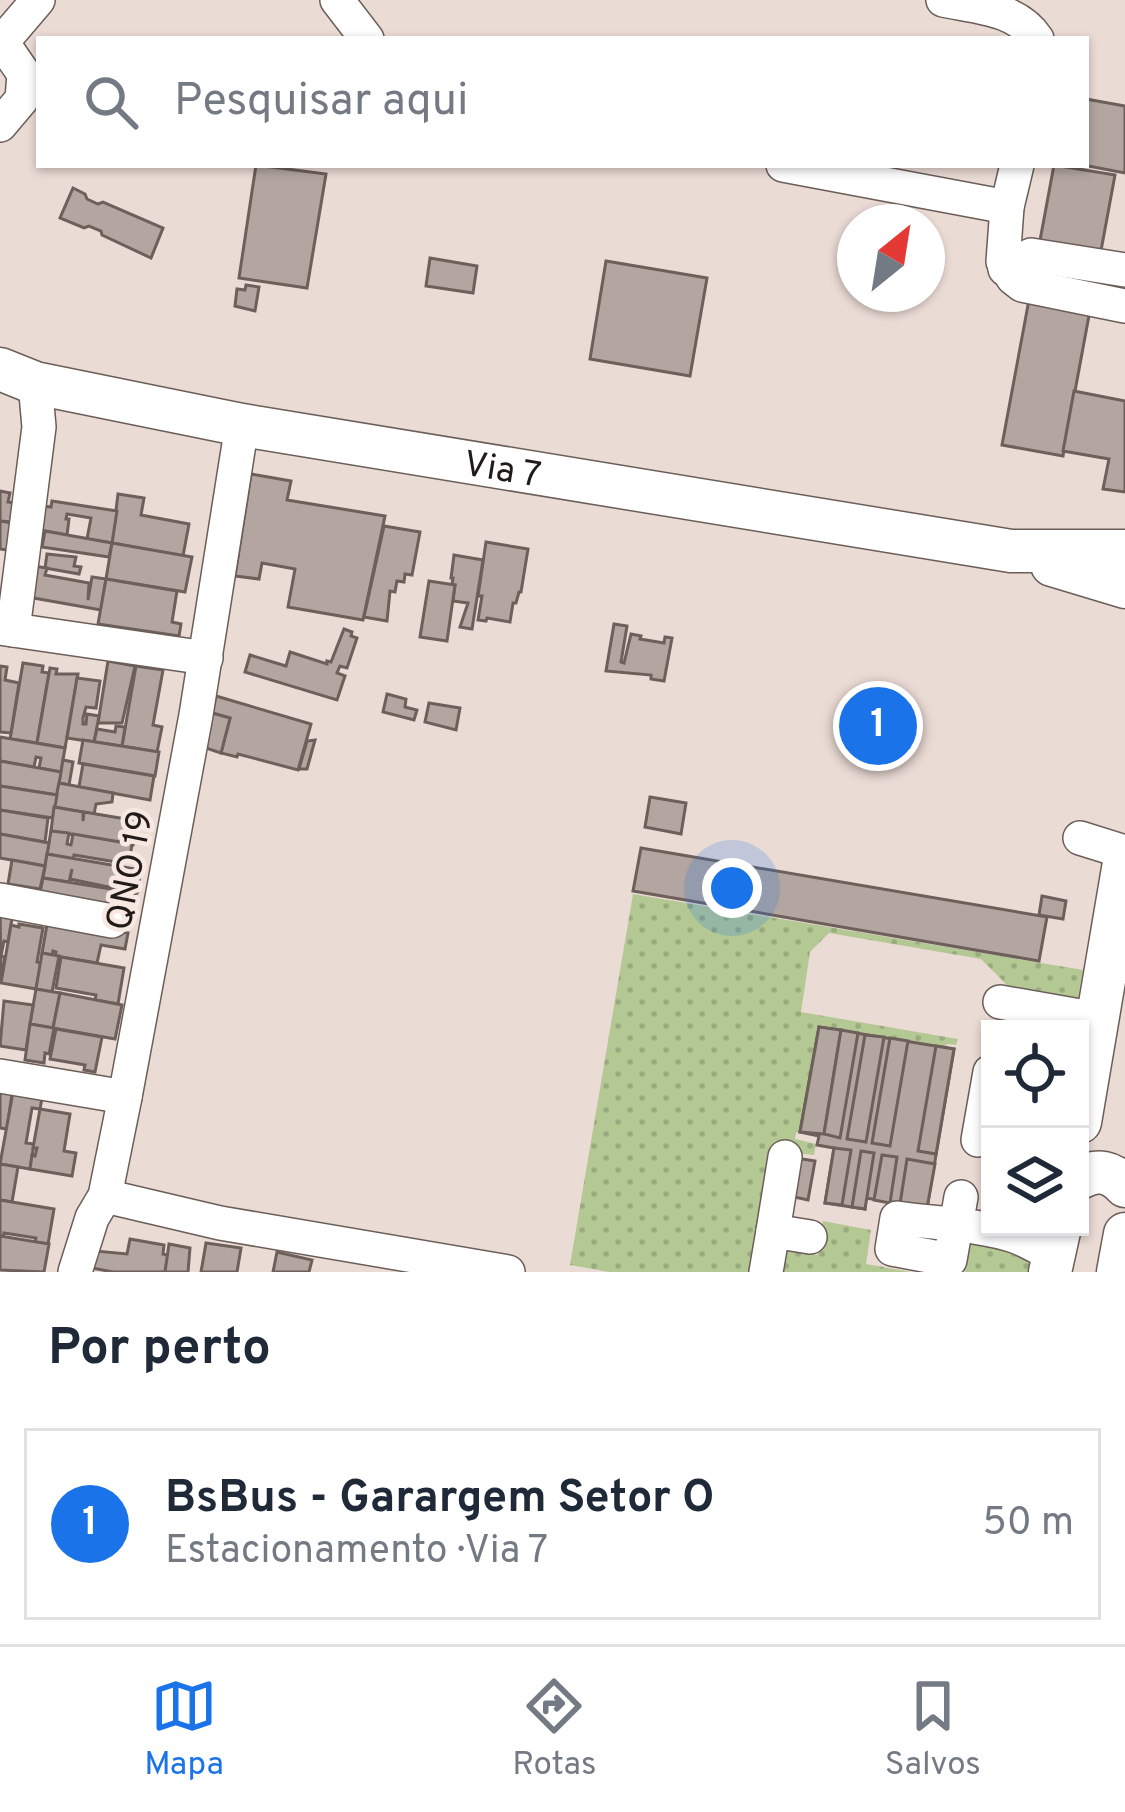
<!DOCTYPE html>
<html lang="pt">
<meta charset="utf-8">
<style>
:root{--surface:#fff;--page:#f6f6f7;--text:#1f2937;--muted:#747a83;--line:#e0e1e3;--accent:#1a73e8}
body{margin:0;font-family:Overpass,sans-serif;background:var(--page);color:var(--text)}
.controls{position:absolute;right:36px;bottom:36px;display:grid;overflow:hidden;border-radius:0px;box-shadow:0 3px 9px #0004}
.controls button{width:108px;height:108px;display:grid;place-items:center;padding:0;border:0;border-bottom:3px solid var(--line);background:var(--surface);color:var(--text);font:60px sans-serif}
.compass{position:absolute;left:837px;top:204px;width:108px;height:108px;border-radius:50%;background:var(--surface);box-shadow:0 3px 9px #0004;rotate:30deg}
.you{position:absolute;left:732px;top:888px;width:42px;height:42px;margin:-30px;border:9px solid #fff;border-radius:50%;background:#1a73e8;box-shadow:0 0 0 18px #1a73e833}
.badge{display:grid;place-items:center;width:78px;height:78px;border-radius:50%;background:var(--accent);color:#fff;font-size:39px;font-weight:700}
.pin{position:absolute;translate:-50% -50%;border:6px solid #fff;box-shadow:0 3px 12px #0006}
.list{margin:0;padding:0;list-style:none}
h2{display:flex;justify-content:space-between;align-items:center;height:156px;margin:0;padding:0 48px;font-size:51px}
h2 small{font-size:39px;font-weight:400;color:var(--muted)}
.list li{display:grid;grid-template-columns:78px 1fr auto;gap:36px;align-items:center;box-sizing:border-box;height:192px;margin:0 24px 24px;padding:0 24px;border:3px solid var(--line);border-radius:0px}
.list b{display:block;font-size:45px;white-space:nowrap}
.list p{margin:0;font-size:39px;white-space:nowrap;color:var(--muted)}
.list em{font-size:39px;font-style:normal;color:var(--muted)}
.icon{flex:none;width:66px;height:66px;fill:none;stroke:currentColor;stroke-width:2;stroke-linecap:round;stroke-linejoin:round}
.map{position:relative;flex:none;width:1125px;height:1272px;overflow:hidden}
.search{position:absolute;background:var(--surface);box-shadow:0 3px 9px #0004;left:36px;right:36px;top:36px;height:132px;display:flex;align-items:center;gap:30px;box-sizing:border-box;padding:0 42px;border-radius:0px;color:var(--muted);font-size:45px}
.sheet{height:372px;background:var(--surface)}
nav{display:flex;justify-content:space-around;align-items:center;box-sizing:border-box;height:168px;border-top:3px solid var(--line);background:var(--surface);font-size:33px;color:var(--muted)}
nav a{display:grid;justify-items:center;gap:6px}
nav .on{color:var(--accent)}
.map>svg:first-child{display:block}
.grass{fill:url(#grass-dots)}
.building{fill:#b3a59f;stroke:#6d5f5a;stroke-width:3}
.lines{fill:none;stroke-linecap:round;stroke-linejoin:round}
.minor-casing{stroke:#6b5e58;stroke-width:36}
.major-casing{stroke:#6b5e58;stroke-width:45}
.minor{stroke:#fff;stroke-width:33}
.major{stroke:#fff;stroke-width:42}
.labels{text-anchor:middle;stroke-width:9;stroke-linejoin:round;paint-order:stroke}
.street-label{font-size:36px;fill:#201a18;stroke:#f8e8e2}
</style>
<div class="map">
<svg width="1125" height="1272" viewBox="0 0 1125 1272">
<defs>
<pattern id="grass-dots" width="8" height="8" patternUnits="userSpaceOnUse" patternTransform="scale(3)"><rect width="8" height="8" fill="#b4c894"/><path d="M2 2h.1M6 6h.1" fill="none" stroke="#9aab7f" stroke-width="1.8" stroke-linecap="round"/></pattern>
</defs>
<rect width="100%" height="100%" fill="#ebdbd5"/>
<g class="grass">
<polygon points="633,894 1083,970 1077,1003 1012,990 981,959 829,933 810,952 801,1012 958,1039 956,1045 947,1044 946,1048 819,1027 800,1132 796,1132 795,1139 816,1144 814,1155 776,1151 755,1272 609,1272 570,1265"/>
<polygon points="823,1221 871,1230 866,1264 911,1272 777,1272 785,1250 817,1255"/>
<polygon points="969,1244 1034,1254 1031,1272 965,1272"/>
</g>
<g class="building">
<polygon points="1086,99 1125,106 1125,173 1083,165 1086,165"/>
<polygon points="256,165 326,174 307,288 239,278"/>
<polygon points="1054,165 1115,175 1063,456 1002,445"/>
<polygon points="73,188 85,194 87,199 98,204 103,202 163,228 151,258 102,235 101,231 89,226 84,228 60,218"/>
<polygon points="430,258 477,266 473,293 426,286"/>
<polygon points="606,261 707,278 690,376 590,359"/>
<polygon points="246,285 259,287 255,311 235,306 237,289 245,290"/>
<polygon points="1074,391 1125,401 1125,492 1103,489 1109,459 1063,451"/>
<polygon points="251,474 291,481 287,500 385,516 363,620 288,607 295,569 262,563 259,579 235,576"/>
<polygon points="0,491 10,493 8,502 15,503 12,522 0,521"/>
<polygon points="118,494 144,498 141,515 189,524 183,556 112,543"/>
<polygon points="52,501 117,511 112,543 87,539 91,518 67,514 66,519 69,519 67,535 39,530 43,506 51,507"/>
<polygon points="0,521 12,523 8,550 0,549"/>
<polygon points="384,526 420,532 412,575 405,574 404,582 397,581 395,592 390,591 387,621 364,617"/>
<polygon points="45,531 112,543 109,557 42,547"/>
<polygon points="486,542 528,549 521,592 519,592 516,603 513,603 510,622 487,618 486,621 478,620 482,596 478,596"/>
<polygon points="112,543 192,557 185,592 106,579"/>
<polygon points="47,554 76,557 74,566 81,567 79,574 45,568"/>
<polygon points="454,555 483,560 472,629 460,627 468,603 453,601 455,585 452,585 453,578 451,578"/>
<polygon points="33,566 47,568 45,575 89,583 88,600 92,577 106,579 101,610 28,597"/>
<polygon points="106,579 177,591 172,622 181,624 179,636 98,624"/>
<polygon points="429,581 455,585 447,641 420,637"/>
<polygon points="614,624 627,626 621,662 624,663 631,634 641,636 640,639 664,643 665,637 672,638 664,681 651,679 651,675 606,671"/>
<polygon points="344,629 352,632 351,636 357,638 347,668 340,666 337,673 345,676 337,700 245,672 250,655 286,666 290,652 327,664 327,661 331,662"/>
<polygon points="108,661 135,666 122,723 98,723"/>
<polygon points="23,663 43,666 42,672 49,673 37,743 10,739"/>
<polygon points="0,666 7,667 5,680 19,683 11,733 0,732"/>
<polygon points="136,666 163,670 153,725 162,727 157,752 122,746"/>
<polygon points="50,668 57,669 56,674 78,674 65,748 37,743"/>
<polygon points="77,678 100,681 96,708 86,707 83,718 83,724 86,724 87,714 99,716 94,742 67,738"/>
<polygon points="387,694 406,699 405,707 417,710 414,720 383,712"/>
<polygon points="216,696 311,724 298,770 238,754 237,757 221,753 230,718 212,713"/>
<polygon points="429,703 460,708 456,730 425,722"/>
<polygon points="212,713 230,718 221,753 206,748"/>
<polygon points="116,726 125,727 122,746 94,742 97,729 115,732"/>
<polygon points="0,737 65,748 61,772 39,768 41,758 36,757 34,767 0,761"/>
<polygon points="83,740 159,752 155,776 79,763"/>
<polygon points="315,740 307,769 299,769 307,741"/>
<polygon points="63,760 73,762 69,785 59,783"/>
<polygon points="0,761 61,772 57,795 0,786"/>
<polygon points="83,764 154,776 150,800 79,787"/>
<polygon points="59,783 113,793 112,802 96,804 94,814 54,807"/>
<polygon points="0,786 57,795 53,818 0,810"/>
<polygon points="650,797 686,803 681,834 645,827"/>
<polygon points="54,807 83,812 83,821 84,812 138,821 133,845 51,831"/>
<polygon points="0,810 48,818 45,842 0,834"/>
<polygon points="51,831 69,833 67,844 71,845 73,834 132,844 130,857 123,856 122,863 74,855 73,859 47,854"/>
<polygon points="0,834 49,843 45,866 0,858"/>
<polygon points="641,848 1047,917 1039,961 633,891"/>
<polygon points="47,854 141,870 137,893 70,879 72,869 69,882 43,878"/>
<polygon points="12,860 45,866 40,889 8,884"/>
<polygon points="43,878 135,893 131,917 38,902"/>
<polygon points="1042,896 1066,901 1063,919 1039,915"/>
<polygon points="0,904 14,907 8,942 4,941 1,956 5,957 1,983"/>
<polygon points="48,919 128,933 125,949 101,945 97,963 55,956 56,952 53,951 52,955 42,953"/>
<polygon points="19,924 43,928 37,962 41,963 36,989 1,983 11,925 19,927"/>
<polygon points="42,953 59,956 52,992 36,989"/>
<polygon points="61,957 124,968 118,1004 95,1000 96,995 56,988"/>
<polygon points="36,989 60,993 53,1028 30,1024"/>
<polygon points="60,993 122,1005 115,1039 53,1028"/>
<polygon points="4,1001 33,1005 26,1050 0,1046"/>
<polygon points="30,1024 54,1028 49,1054 45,1053 44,1063 25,1060"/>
<polygon points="819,1027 954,1049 927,1208 866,1198 865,1209 825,1203 834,1148 817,1145 819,1136 800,1132"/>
<polygon points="819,1027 841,1030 824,1134 800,1132"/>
<polygon points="56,1029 102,1037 95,1072 84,1070 85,1065 50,1059"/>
<polygon points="841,1030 858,1033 840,1138 824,1134"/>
<polygon points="865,1035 884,1037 866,1142 847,1139"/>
<polygon points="890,1038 908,1041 890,1146 872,1143"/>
<polygon points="936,1046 954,1049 936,1154 918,1151"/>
<polygon points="0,1091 12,1094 7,1129 0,1128"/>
<polygon points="13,1092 42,1098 40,1109 32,1108 26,1143 34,1144 30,1169 0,1164"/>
<polygon points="40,1109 70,1114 64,1151 76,1153 72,1176 30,1169 32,1155 35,1156 37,1148 33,1148"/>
<polygon points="834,1148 851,1150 842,1205 825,1203"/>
<polygon points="861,1151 874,1153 865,1209 852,1207"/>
<polygon points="882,1155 897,1157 890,1203 874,1200"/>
<polygon points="796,1158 815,1161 808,1200 790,1196"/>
<polygon points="907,1159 935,1164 927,1208 900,1204"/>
<polygon points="0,1164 18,1167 12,1202 0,1200"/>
<polygon points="0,1200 54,1209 48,1244 35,1242 36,1238 4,1233 3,1237 0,1236"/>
<polygon points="0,1236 49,1244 44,1272 0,1270"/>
<polygon points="130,1239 164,1245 163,1254 168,1255 165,1272 113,1272 92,1268 96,1251 127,1254"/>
<polygon points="206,1243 241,1248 237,1272 201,1272"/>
<polygon points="169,1244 190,1248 188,1272 165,1272"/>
<polygon points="277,1252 312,1260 309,1272 273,1272"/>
</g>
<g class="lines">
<defs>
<g id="minor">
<polyline points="337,0 367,39"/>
<path d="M943,0C976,7 1017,8 1037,39"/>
<polyline points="0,39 24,74 22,99 0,125"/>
<polyline points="3,41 38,0"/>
<polyline points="783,165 1007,207"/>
<polyline points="1017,165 1007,207 1003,262 1013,278 1022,285 1125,306"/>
<polyline points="1005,269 1031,255 1125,270"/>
<polyline points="0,628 206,658"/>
<polyline points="13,630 39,427 35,383"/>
<polyline points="1080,838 1125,852"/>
<polyline points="0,900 112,921"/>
<polyline points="1000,1002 1097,1019"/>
<polyline points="0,1076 125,1097"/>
<polyline points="978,1140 990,1072"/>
<polyline points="105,1196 220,1223 508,1272"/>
<path d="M961,1197L950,1260L892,1249L897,1218C932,1223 985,1225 1017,1237C1029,1242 1041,1249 1053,1255"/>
<polyline points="773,1231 785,1157"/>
<polyline points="75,1272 92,1218 105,1196 125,1097 196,715 242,425"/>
<polyline points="766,1272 773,1231 810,1237"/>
</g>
<g id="major">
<path id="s1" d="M0,369L35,383L242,425L1011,551H1125"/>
<polyline points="1052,565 1125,587"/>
<polyline points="1080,1122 1125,857"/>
<path d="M1080,1178C1098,1168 1112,1172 1125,1186"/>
<polyline points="1050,1272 1060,1227"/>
<polyline points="1118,1272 1125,1234"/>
</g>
</defs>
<use href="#minor" class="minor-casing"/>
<use href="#major" class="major-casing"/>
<use href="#minor" class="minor"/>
<use href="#major" class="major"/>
</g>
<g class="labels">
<g class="street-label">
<text dy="13" stroke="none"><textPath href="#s1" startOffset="513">Via 7</textPath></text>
<text transform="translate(128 870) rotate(-79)" y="13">QNO 19</text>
</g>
</g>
</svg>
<div class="controls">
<button><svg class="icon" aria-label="locate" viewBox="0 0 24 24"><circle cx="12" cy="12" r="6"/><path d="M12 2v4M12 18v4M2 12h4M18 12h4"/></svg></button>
<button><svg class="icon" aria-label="layers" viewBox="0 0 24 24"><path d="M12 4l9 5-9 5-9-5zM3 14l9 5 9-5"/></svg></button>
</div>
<svg class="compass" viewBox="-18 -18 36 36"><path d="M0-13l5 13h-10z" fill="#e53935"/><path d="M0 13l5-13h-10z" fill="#747a83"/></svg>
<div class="you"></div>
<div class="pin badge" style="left:878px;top:726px">1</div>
<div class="search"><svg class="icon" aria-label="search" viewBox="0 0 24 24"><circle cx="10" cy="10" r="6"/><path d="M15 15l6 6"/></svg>Pesquisar aqui</div>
</div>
<section class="sheet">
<h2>Por perto<small></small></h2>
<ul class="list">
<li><span class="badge">1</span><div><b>BsBus - Garargem Setor O</b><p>Estacionamento · Via 7</p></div><em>50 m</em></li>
</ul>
</section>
<nav>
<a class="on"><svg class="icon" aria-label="map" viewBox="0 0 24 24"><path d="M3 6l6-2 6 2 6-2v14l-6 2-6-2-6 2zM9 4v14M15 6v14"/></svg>Mapa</a>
<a><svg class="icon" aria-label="directions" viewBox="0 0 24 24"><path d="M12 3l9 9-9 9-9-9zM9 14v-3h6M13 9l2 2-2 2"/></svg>Rotas</a>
<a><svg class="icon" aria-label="saved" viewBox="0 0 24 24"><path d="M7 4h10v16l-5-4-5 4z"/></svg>Salvos</a>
</nav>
